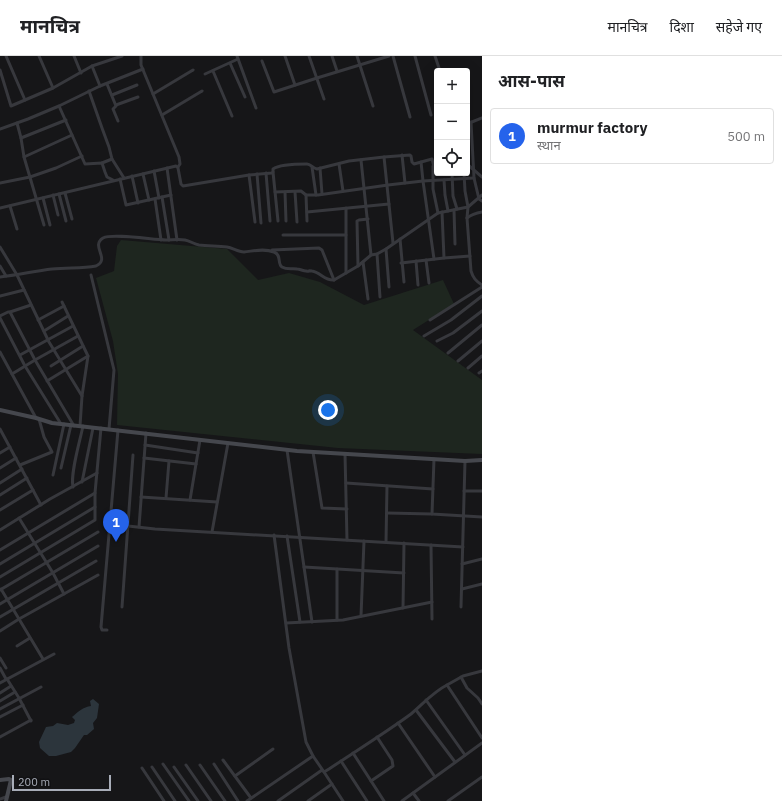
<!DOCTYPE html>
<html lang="hi">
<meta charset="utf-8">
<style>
:root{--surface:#fff;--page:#f6f6f6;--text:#202124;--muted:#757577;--line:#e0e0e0;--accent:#2563eb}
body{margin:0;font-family:"IBM Plex Sans","Noto Sans Devanagari",sans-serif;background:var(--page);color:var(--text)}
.controls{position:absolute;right:12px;top:12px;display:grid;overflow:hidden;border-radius:4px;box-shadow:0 4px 16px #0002}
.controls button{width:36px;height:36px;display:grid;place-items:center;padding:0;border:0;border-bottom:1px solid var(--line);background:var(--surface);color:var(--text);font:20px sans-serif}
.scale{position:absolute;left:12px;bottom:10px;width:99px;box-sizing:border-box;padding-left:4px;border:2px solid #a8adb8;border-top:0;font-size:11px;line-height:14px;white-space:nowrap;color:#a8adb8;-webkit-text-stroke:3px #111113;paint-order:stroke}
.you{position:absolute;left:328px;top:354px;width:14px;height:14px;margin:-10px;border:3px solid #fff;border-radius:50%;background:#1a73e8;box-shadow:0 0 0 6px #1a73e833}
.badge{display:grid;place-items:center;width:26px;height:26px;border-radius:50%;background:var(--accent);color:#fff;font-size:13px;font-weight:700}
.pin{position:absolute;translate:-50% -33px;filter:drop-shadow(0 1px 2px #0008)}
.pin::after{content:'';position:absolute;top:21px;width:14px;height:12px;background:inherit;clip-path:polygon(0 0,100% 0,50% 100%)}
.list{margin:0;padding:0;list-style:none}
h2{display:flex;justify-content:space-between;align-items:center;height:52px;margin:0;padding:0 16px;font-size:17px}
h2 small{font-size:13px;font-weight:400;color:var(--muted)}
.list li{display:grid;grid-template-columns:26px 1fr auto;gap:12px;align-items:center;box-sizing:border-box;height:56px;margin:0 8px 8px;padding:0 8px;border:1px solid var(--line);border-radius:4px}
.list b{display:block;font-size:15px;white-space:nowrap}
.list p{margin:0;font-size:13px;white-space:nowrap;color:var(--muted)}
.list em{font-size:13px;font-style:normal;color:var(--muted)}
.icon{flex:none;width:22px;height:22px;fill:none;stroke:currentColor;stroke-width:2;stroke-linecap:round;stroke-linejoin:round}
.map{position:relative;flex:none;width:482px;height:745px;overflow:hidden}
header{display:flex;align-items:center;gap:24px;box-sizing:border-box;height:56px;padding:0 20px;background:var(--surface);border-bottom:1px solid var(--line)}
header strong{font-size:19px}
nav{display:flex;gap:22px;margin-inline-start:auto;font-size:14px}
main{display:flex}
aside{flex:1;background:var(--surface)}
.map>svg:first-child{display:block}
.green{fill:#1e261f}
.water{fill:#2c353c}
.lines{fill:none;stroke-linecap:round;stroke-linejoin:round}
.street{stroke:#37383d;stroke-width:3}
.secondary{stroke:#45474d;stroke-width:4}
</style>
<header>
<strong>मानचित्र</strong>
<nav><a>मानचित्र</a><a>दिशा</a><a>सहेजे गए</a></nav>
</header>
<main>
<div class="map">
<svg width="482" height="745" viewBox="0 0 482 745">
<rect width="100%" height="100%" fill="#161618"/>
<polygon class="green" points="121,184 227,193 258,224 289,217 320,226 364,249 443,224 454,248 413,274 482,324 482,398 338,392 117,369 118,318 113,285 96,222 114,215 117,190"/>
<path class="water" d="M93,643L99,648L97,662L93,667L94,673L87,679H84L75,692L71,696L56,700H49L40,692L39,686L46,671L53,670L57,667L68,669L74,667L75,664L72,661C78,656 83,651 91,650L90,645Z"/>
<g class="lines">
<g class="street">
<polyline points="6,0 25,44"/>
<polyline points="39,0 53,32"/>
<polyline points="74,0 81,17"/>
<polyline points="141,0 141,9 179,101 180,108 178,111"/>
<polyline points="237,0 256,52"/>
<polyline points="285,0 295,29"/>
<polyline points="309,0 324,43"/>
<polyline points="332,0 337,15"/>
<polyline points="357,0 373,50"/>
<polyline points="393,0 410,61"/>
<polyline points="415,0 431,59"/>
<polyline points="435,0 440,15"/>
<polyline points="262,5 274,36 317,22 389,0"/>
<polyline points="230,7 245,41"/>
<polyline points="92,10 100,30"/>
<polyline points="0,14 11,50 53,32 92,10 122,0"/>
<polyline points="213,15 232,60"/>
<polyline points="205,18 238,3"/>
<polyline points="107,28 116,50 113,53 118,65"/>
<polyline points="89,35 102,72 109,91 112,103 124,122"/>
<polyline points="153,38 193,14"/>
<polyline points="112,39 137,29"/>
<polyline points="116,49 138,41"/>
<polyline points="59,50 85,108 102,107 105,116 107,121 113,124"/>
<polyline points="162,59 202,35"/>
<polyline points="471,66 474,122 479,143 482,145"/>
<polyline points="17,67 21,82 66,64"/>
<polyline points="467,68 482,62"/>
<polyline points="0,73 28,63 59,50 100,30 143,13"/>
<polyline points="21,82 24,101 44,169"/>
<polyline points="402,99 405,127"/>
<polyline points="24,101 72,79"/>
<polyline points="384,101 393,187"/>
<polyline points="361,104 371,199"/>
<polyline points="421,106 423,125 434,203"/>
<polyline points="102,107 112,103"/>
<polyline points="339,108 343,135"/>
<polyline points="467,108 482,121"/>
<polyline points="433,110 433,133 438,157"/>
<polyline points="312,111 316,139"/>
<polyline points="167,112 177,184"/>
<polyline points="320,112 322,138"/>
<polyline points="154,115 159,142"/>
<polyline points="273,116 278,165"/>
<polyline points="266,117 270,165"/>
<polyline points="452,117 453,140 457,153"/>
<path d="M464,117L465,135L468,151L467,162L471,215C473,222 476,225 482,229"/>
<polyline points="143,118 149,144"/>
<polyline points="257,118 261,167"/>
<polyline points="249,119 255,166"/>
<polyline points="132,120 138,147"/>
<polyline points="120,123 126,149 171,139"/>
<polyline points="444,124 445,139 448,155"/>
<polyline points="0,127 30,121 56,112 82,100"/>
<polyline points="275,136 301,135 306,139 318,139 388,129 423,125 474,122"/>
<polyline points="285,136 286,165"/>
<polyline points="295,136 297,166"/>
<polyline points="65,137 72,163"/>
<polyline points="59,138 66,165"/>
<polyline points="53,139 58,159"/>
<polyline points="306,139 307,165"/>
<polyline points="162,141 169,184"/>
<polyline points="43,142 50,169"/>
<polyline points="155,143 161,184"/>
<polyline points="10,150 17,173"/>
<path d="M0,152L176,110L178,112L181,128L183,130L249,119L272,117L273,116V113C280,108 298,108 307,108C311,108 312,112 317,113L349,105L384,101L410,99L411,100L412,106L414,108L432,103L434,111H437"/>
<polyline points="346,152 346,217"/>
<polyline points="454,154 455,188"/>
<polyline points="307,156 389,148"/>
<polyline points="442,156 444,202"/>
<path d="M467,162C472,158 476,157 482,156"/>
<polyline points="283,179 346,179"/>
<polyline points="400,183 404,226"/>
<polyline points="0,191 17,219 49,286 82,340"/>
<polyline points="386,193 389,231"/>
<polyline points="272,194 319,192 322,194 334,224"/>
<polyline points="377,198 380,241"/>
<polyline points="426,204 429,227"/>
<polyline points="416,205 418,229"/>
<polyline points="363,206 368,243"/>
<polyline points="401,207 444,202 470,200"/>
<polyline points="0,210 6,220"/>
<polyline points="358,210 357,165 359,164 368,163"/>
<polyline points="91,219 114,314 109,373"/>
<path d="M0,221C18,219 35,215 52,213C67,211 81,213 96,210C111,203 90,190 103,182C113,177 154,184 166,184C172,184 179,183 185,184C190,185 194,188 199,189C208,190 217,190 227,191C233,192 238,196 244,196C254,195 264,192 274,196C282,199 277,208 282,211C287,214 293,212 297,213C300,213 303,215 306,215C312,216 306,214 312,215C320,216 325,225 334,224L358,210L371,199L377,198L386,193L438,157L468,151L482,139"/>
<polyline points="0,240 24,234"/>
<polyline points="62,246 88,300 82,340 80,370"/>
<polyline points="10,256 35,304 74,370"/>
<polyline points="0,260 8,256 10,256 31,249"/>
<polyline points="0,262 25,310 61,368"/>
<polyline points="38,264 64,250"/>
<polyline points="430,264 482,231"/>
<polyline points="44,275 68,260"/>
<polyline points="424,280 451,264 482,240"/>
<polyline points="437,285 453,277 482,255"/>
<polyline points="0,296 36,362"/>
<polyline points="448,297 482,269"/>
<polyline points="20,299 73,270"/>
<polyline points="458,305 482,285"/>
<polyline points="51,310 83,290"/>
<polyline points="468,312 482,300"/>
<polyline points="479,317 482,315"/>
<polyline points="12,318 35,304 78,280"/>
<polyline points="47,325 88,300"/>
<polyline points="0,373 41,449"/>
<polyline points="145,389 198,397"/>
<polyline points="287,394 312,566"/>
<polyline points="313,396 322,452 347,453"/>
<polyline points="0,397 10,391"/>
<polyline points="345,398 347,484"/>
<polyline points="144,402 196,408"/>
<polyline points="434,403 432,458 482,461"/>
<polyline points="20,409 52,396 44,381 39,363"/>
<polyline points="0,412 16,402"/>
<polyline points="61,412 71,369"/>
<polyline points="53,419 64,368"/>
<polyline points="82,426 93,372"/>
<polyline points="0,427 22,413"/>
<polyline points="346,427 433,433"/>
<path d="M73,431C70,418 80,385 83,370"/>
<polyline points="464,435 482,435"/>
<polyline points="0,439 27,422"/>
<polyline points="141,441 217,446"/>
<polyline points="166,442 169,405"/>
<polyline points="190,444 200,384"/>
<polyline points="0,454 33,434"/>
<polyline points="387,457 432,458"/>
<polyline points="19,462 53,517 64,538"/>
<polyline points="110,468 155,473 463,491"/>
<polyline points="139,471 146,377"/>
<polyline points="0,474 50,443 97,417"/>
<polyline points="212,476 228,387"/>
<polyline points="274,479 289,592 306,686 313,700"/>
<polyline points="287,480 300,566"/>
<polyline points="386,486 387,430"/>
<polyline points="431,489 432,563"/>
<polyline points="0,494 95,437"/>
<polyline points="0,508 95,451"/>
<polyline points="462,508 482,503"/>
<polyline points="304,511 404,517"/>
<polyline points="0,521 95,464 95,437 101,372"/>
<polyline points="1,533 43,603"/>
<polyline points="462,533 482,528"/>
<polyline points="0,534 98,476"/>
<polyline points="0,548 98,490"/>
<polyline points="122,551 133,399"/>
<polyline points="461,551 465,405"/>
<polyline points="403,552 404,487"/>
<polyline points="361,560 364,485"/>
<polyline points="0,561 96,505"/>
<polyline points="337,564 337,513"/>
<polyline points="286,567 343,564 432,546"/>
<polyline points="107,574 102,574 101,571 118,374"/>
<polyline points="0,575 19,563 98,519"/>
<polyline points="17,590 30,582"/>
<polyline points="0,602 6,612"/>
<polyline points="0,612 6,623"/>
<polyline points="461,621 467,632 478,642 482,648"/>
<polyline points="7,623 19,642 31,665"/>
<polyline points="0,627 54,598"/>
<polyline points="447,629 463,620 482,615"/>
<polyline points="0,637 11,630"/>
<polyline points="426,644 465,699"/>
<polyline points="0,645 15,636"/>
<polyline points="0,653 41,631"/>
<polyline points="416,654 455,706"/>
<polyline points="0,661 23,649"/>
<polyline points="398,667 435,721"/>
<polyline points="0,681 31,664"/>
<polyline points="353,697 384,745"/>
<polyline points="223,704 251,742"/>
<polyline points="341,705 367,745"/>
<polyline points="163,708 189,745"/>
<polyline points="214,708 238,745"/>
<polyline points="186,709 211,745"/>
<polyline points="200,709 225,745"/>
<polyline points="152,711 175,745"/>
<polyline points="174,711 198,745"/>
<polyline points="142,712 164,745"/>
<polyline points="324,716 343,745"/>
<polyline points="235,720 273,693"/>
<polyline points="371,725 393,710 392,704 377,681"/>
<polyline points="413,737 419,745"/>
<polyline points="0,743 6,741"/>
<path d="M247,745L313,700L324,716L329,713C356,695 385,677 411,658C423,648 433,636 447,629L482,682"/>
<polyline points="278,745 322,714"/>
<polyline points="308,745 332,728"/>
<polyline points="402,745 482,687"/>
<polyline points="448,745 482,721"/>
</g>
<g class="secondary">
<polyline points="0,354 36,362 52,367 297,395 465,405 482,404"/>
<polyline points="0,724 9,723 11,724 6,745"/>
</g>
</g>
</svg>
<div class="controls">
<button>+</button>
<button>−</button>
<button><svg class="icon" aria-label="locate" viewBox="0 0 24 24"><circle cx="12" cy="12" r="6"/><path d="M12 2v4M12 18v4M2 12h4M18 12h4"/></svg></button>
</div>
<div class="scale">200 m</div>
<div class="you"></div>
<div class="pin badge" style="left:116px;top:486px">1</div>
</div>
<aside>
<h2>आस-पास<small></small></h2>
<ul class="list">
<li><span class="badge">1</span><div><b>murmur factory</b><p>स्थान</p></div><em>500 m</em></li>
</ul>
</aside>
</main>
